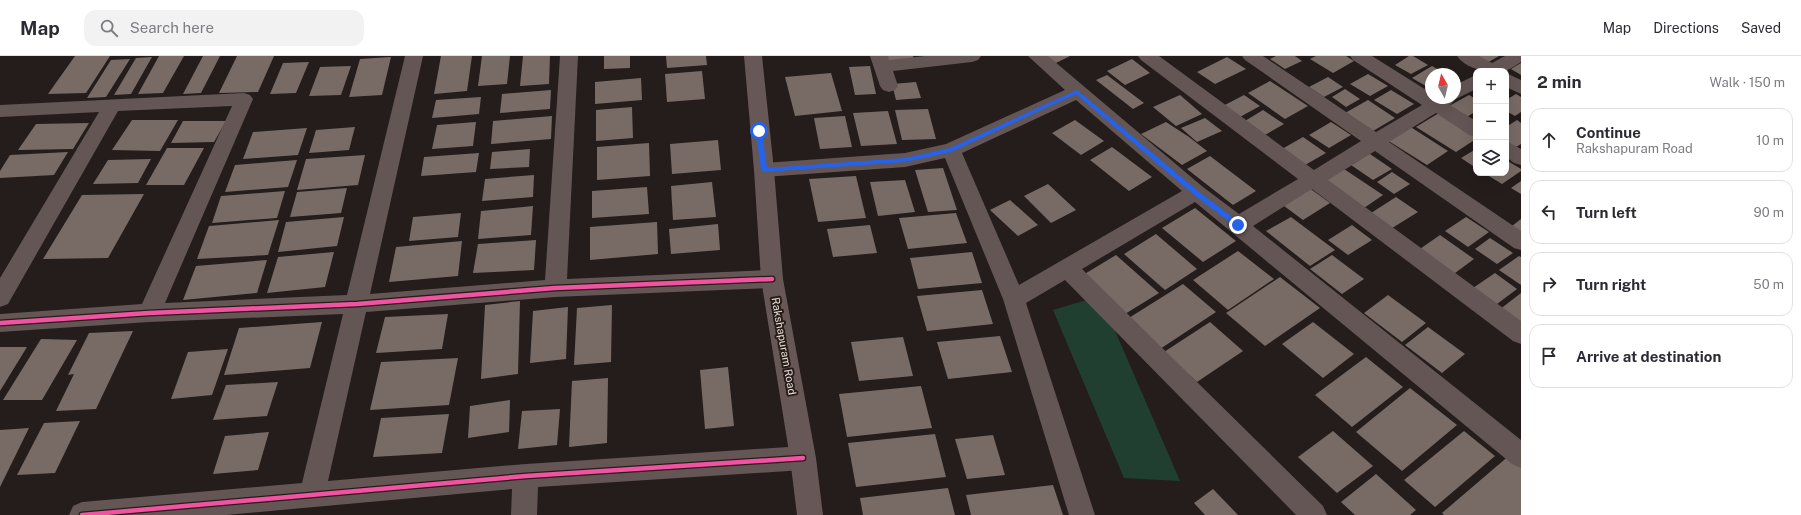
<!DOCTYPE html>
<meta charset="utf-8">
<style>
:root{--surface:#fff;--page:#f2f2f3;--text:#2b2b33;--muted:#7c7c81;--line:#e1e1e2}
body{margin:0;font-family:"Public Sans",sans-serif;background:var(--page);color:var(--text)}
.controls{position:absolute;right:12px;top:12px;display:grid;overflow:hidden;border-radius:8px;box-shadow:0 4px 16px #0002}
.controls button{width:36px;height:36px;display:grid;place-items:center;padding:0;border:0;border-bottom:1px solid var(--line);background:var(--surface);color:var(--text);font:20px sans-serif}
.compass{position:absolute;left:1425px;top:12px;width:36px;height:36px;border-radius:50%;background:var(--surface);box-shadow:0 4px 16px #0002;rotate:352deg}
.stop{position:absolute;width:12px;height:12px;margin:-9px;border:3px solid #2563eb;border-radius:50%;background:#fff}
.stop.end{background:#2563eb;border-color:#fff;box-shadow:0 1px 4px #0008}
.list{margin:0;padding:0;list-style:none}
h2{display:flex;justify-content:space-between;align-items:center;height:52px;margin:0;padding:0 16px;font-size:17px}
h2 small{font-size:13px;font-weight:400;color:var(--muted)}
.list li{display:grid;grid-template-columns:26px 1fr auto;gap:12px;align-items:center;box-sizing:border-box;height:64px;margin:0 8px 8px;padding:0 8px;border:1px solid var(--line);border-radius:12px}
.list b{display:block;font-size:15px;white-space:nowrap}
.list p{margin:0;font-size:13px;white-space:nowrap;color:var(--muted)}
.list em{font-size:13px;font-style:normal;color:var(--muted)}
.icon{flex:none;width:22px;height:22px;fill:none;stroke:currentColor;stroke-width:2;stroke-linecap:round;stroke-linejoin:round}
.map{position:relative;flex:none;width:1521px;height:459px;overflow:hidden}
header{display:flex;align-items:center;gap:24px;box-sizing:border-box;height:56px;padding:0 20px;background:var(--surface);border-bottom:1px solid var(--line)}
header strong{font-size:19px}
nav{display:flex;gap:22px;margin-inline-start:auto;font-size:14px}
.search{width:280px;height:36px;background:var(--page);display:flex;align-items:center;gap:10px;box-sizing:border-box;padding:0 14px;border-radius:12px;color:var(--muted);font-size:15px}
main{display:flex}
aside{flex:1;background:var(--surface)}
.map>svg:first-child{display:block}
.green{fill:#213f31}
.building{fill:#786b66}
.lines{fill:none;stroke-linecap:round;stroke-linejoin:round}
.street{fill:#645655;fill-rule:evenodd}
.secondary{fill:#675857;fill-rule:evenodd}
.cycleway-casing{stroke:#281c17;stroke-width:7}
.cycleway{stroke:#f153a3;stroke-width:4.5}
.route{fill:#2563eb}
.labels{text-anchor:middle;stroke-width:4;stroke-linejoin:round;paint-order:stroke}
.street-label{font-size:11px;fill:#e5ddd9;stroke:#281c17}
</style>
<header>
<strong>Map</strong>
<div class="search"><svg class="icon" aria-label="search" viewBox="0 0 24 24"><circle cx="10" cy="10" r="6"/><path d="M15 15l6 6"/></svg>Search here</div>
<nav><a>Map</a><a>Directions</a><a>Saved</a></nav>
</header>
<main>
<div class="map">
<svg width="1521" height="459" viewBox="0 0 1521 459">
<rect width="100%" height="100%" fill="#241d1b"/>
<polygon class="green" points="1100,240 1180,425 1124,422 1053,254"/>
<g class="building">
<polygon points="75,0 110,0 86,37 48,38"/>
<polygon points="159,0 184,0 163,37 138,38"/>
<polygon points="203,0 220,0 201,37 183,38"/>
<polygon points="237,0 274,0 258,36 219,37"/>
<polygon points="441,0 472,0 467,35 434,38"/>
<polygon points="482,0 510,0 507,28 478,30"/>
<polygon points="523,0 550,0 549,28 520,30"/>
<polygon points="604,0 630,0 630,12 604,13"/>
<polygon points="666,0 706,0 707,9 667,12"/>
<polygon points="885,0 913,0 915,5 887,7"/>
<polygon points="1047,0 1070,0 1056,7"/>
<polygon points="1276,0 1295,0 1302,5 1285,13 1270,3"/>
<polygon points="1316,0 1346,0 1354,5 1333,17 1310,3"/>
<polygon points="1409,0 1413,0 1428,9 1411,18 1395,9"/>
<polygon points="1475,0 1499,0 1487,7"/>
<polygon points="152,1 131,38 114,39 136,2"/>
<polygon points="391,1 382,39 349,41 360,3"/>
<polygon points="1227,1 1246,13 1215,28 1197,16"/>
<polygon points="130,3 106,41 87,42 111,4"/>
<polygon points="1132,3 1150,17 1125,29 1107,15"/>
<polygon points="309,6 296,37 270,38 283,7"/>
<polygon points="1521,7 1521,19 1511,13"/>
<polygon points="351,10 341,39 309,40 320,11"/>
<polygon points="870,10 876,38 855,39 849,11"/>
<polygon points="1432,10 1446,18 1431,18 1431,33 1412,22"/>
<polygon points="702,15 705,43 667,46 665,18"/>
<polygon points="831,17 842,55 795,60 785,21"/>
<polygon points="1368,18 1388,30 1370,40 1350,28"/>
<polygon points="1107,19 1144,47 1133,53 1096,24"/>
<polygon points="1328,21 1343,31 1324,41 1309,31"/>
<polygon points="641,22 642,44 595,48 595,26"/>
<polygon points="1270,25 1308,50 1285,63 1248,37"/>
<polygon points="916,26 921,42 896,44 892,28"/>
<polygon points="1345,33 1360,43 1346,51 1332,41"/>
<polygon points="551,34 550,53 500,57 502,38"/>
<polygon points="1391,34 1414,48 1397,58 1374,44"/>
<polygon points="1516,38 1521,41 1521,56 1515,60 1506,55 1506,44"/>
<polygon points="1180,39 1202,58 1176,70 1153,51"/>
<polygon points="1244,39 1260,50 1238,62 1221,51"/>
<polygon points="1469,39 1476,43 1476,55 1467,61 1449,50"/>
<polygon points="481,41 479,58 432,62 436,44"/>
<polygon points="1368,44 1395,62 1373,75 1345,57"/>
<polygon points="632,51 633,82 596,85 596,54"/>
<polygon points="928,53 936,83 902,84 895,54"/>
<polygon points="1263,54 1284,68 1265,79 1245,65"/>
<polygon points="888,55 897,88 861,90 853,57"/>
<polygon points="1439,57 1476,80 1476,83 1456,96 1416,71"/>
<polygon points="552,60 551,83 491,88 493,65"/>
<polygon points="845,60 852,91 820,93 814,62"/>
<polygon points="1205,62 1222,75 1197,86 1181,72"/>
<polygon points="132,64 178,64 160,95 112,94"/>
<polygon points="1075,64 1104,85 1081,99 1052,77"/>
<polygon points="1517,64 1521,67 1521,88 1516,91 1506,85 1506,71"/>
<polygon points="183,65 226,65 214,86 171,87"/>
<polygon points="476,66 473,90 432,93 437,69"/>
<polygon points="1166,66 1189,81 1207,95 1182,109 1141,78"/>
<polygon points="1331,66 1351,79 1329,92 1309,79"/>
<polygon points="89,67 73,93 18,94 36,68"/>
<polygon points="1409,70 1448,95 1427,109 1387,84"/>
<polygon points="355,71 349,94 309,97 316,74"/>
<polygon points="307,72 298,99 243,103 253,76"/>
<polygon points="1303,81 1326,97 1305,109 1282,93"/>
<polygon points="718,84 721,114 672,118 670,88"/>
<polygon points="649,87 650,120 597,124 597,91"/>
<polygon points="1112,91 1152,121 1129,135 1090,104"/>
<polygon points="167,92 204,92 184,129 146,129"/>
<polygon points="530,93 529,111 490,113 492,96"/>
<polygon points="1476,93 1476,112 1461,102"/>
<polygon points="68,96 54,119 0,122 0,115 10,99"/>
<polygon points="1367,96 1392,113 1373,124 1348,107"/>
<polygon points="479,97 476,116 421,120 424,101"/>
<polygon points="365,99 358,129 297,134 306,103"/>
<polygon points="1210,100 1256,135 1233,149 1187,113"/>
<polygon points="151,103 138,127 93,128 108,104"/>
<polygon points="297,104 288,131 225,136 235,109"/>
<polygon points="1506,104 1521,113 1521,115 1502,128 1484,117 1506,117"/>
<polygon points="943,112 957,154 928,156 915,114"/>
<polygon points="1344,113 1383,139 1364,152 1325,124"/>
<polygon points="1392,116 1410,128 1394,138 1377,126"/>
<polygon points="534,119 533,141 482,145 485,123"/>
<polygon points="856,120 866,162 818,166 809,123"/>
<polygon points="905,124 915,156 878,160 870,126"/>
<polygon points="1521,125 1521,138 1511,132"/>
<polygon points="712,126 716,161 673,164 671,130"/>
<polygon points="1048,128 1076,154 1051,167 1024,140"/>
<polygon points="647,131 649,158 592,162 592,135"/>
<polygon points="1308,131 1330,147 1303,164 1280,147"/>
<polygon points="347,132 341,157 290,161 297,136"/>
<polygon points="285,135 277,162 212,167 221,140"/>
<polygon points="144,138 108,202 43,203 82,139"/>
<polygon points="1396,141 1418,156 1389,174 1368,159"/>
<polygon points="1010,144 1038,169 1018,180 990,154"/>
<polygon points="533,150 531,179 478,183 481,155"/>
<polygon points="1195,152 1236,185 1203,206 1162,172"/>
<polygon points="461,157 458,181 409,185 413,161"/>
<polygon points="956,157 967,187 908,193 899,162"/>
<polygon points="344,161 337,190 278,196 286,166"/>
<polygon points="1291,161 1335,194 1310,210 1266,175"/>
<polygon points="1466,161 1489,176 1468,191 1445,175"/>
<polygon points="1521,163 1521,176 1512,170"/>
<polygon points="279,164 268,199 197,203 209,170"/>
<polygon points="657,166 658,198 590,204 590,171"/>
<polygon points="718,168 720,194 671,198 669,173"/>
<polygon points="870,169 877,197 833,201 827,173"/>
<polygon points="1352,169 1372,184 1348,199 1328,184"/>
<polygon points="1156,178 1197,213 1165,234 1124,198"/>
<polygon points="1440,179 1474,203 1451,220 1417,195"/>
<polygon points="1490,182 1513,197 1497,208 1475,193"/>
<polygon points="536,184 534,214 473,217 478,188"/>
<polygon points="462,185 458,220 389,226 396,191"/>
<polygon points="1238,195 1274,223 1228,254 1193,224"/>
<polygon points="334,196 325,231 267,237 278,201"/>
<polygon points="972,196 982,227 918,233 910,202"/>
<polygon points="1116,199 1159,237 1125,258 1083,219"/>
<polygon points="1332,199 1364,223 1342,238 1310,213"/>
<polygon points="1519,200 1521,201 1521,229 1499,214"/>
<polygon points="267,204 257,237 183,244 196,210"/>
<polygon points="1495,217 1517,233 1493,251 1470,234"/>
<polygon points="1280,221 1320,252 1265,290 1226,257"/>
<polygon points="1183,228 1216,256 1157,295 1124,265"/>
<polygon points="982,234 993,268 927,275 917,240"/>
<polygon points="1521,237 1521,269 1499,254"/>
<polygon points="1388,239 1426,267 1402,286 1364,257"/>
<polygon points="520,245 518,318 481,323 485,249"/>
<polygon points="612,249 611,306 574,309 577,252"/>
<polygon points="568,251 566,303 530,307 533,255"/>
<polygon points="448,258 442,293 376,297 385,261"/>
<polygon points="322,266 310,312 224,319 239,272"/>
<polygon points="1210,266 1243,295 1197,326 1164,296"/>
<polygon points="1313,266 1354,298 1323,322 1282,288"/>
<polygon points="1428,271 1465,298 1442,317 1405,289"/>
<polygon points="133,275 96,353 56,355 74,318 68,319 89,277"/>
<polygon points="1000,280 1012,316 948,323 937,286"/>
<polygon points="903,281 913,320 859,325 851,286"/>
<polygon points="41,283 77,284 42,344 3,344"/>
<polygon points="0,291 27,291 0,335"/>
<polygon points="228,293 212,339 171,343 188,296"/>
<polygon points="1366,301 1403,331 1352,371 1315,339"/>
<polygon points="458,302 449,349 370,354 381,306"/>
<polygon points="728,311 734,370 705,373 700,314"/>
<polygon points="608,322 607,387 569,391 572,325"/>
<polygon points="278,326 267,360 213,364 226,329"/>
<polygon points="921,330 932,372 847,381 839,338"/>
<polygon points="1410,332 1457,369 1402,415 1356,376"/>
<polygon points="510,344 509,376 468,382 470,350"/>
<polygon points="560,353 557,389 518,393 522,355"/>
<polygon points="449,358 442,397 373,401 381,362"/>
<polygon points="80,365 55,417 17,419 44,367"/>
<polygon points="29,372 0,431 0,374"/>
<polygon points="1333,375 1373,410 1337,437 1298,401"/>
<polygon points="1464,375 1495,400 1435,451 1404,424"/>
<polygon points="269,376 258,414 213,418 225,380"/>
<polygon points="935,378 946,421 856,431 848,387"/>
<polygon points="993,379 1005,419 967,423 955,383"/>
<polygon points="1511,398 1521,407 1521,459 1444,459 1442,457"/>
<polygon points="1376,418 1416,454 1410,459 1355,459 1341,446"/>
<polygon points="1053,429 1063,459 971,459 966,439"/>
<polygon points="948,432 955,459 863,459 860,442"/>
<polygon points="1213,433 1238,459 1205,459 1194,447"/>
</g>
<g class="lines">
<g class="street">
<polygon points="405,0 423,0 370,238 545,224 560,0 578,0 567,223 772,214 780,217 783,223 780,229 772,232 555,241 366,256 328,425 526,408 803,390 812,394 816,402 812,410 803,414 538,431 537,459 511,459 512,433 226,459 69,459 73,450 82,446 302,427 343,258 149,266 0,276 0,258 142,248 232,50 118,55 8,248 0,251 0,222 99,56 0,61 0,49 244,37 250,39 253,43 165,247 347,239"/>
<polygon points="870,0 888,0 889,4 925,0 981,0 978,4 972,6 893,15 898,30 895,34 889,36 883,34 880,30"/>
<path d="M1028,0H1048L1203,131L1239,158L1298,123L1141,4L1138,0H1159L1314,114L1361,85L1245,4L1242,0H1263L1376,76L1422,49L1353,4L1350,0H1372L1431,37V42H1455V29L1476,19V33L1456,43L1450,49L1476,65V81L1469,79L1436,57L1389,86L1521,175V194L1514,192L1375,95L1328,124L1521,265V288L1513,285L1312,133L1253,170L1521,384V412L1512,408L1195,146L1082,213L1323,450L1327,459H1296L1065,224L1026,247L1095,459H1069L1003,243L945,102L905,111L764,121L757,119L754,114L757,109L764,107L905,97L946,88L1065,34ZM1076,44L1182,135L1019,229L962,97Z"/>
<path d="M1457,0H1479L1492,7L1505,0H1521V6C1516,9 1510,14 1504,15C1488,17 1467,14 1457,0Z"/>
<polygon points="1506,17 1521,24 1521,38 1506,31"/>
<polygon points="1506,85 1521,93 1521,109 1514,107 1506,101"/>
</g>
<polygon class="secondary" points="744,0 762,0 774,114 783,223 816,402 823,459 797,459 790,402 761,223 754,114"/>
<defs>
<g id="cycleway">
<polyline points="0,267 149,257 357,248 555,232 772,223"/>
<polyline points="82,459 526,420 803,402"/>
</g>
</defs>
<use href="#cycleway" class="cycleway-casing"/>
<use href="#cycleway" class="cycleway"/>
</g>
<polygon class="route" points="1077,34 1198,135 1240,167 1240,171 1236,171 1193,138 1076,38 951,96 905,106 764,116 761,114 756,75 759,73 762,75 767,112 905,102 950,92"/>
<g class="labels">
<g class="street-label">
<text transform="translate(784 290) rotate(80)" y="4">Rakshapuram Road</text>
</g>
</g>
</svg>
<div class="controls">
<button>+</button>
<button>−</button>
<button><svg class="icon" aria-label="layers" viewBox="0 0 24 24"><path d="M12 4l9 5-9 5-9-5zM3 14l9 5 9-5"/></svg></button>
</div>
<svg class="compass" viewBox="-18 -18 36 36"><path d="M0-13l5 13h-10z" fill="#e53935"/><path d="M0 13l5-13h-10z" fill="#7c7c81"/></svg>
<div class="stop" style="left:759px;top:75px"></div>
<div class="stop end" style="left:1238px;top:169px"></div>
</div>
<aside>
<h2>2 min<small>Walk · 150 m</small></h2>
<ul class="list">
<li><svg class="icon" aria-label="ahead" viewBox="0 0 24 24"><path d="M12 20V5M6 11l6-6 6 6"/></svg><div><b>Continue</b><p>Rakshapuram Road</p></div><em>10 m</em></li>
<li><svg class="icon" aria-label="left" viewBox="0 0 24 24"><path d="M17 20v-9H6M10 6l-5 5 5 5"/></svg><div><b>Turn left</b></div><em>90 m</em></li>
<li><svg class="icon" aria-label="right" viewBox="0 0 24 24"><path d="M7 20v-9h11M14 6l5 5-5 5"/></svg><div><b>Turn right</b></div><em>50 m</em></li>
<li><svg class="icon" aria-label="arrive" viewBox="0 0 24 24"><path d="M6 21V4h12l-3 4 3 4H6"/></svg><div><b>Arrive at destination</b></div></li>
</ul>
</aside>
</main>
